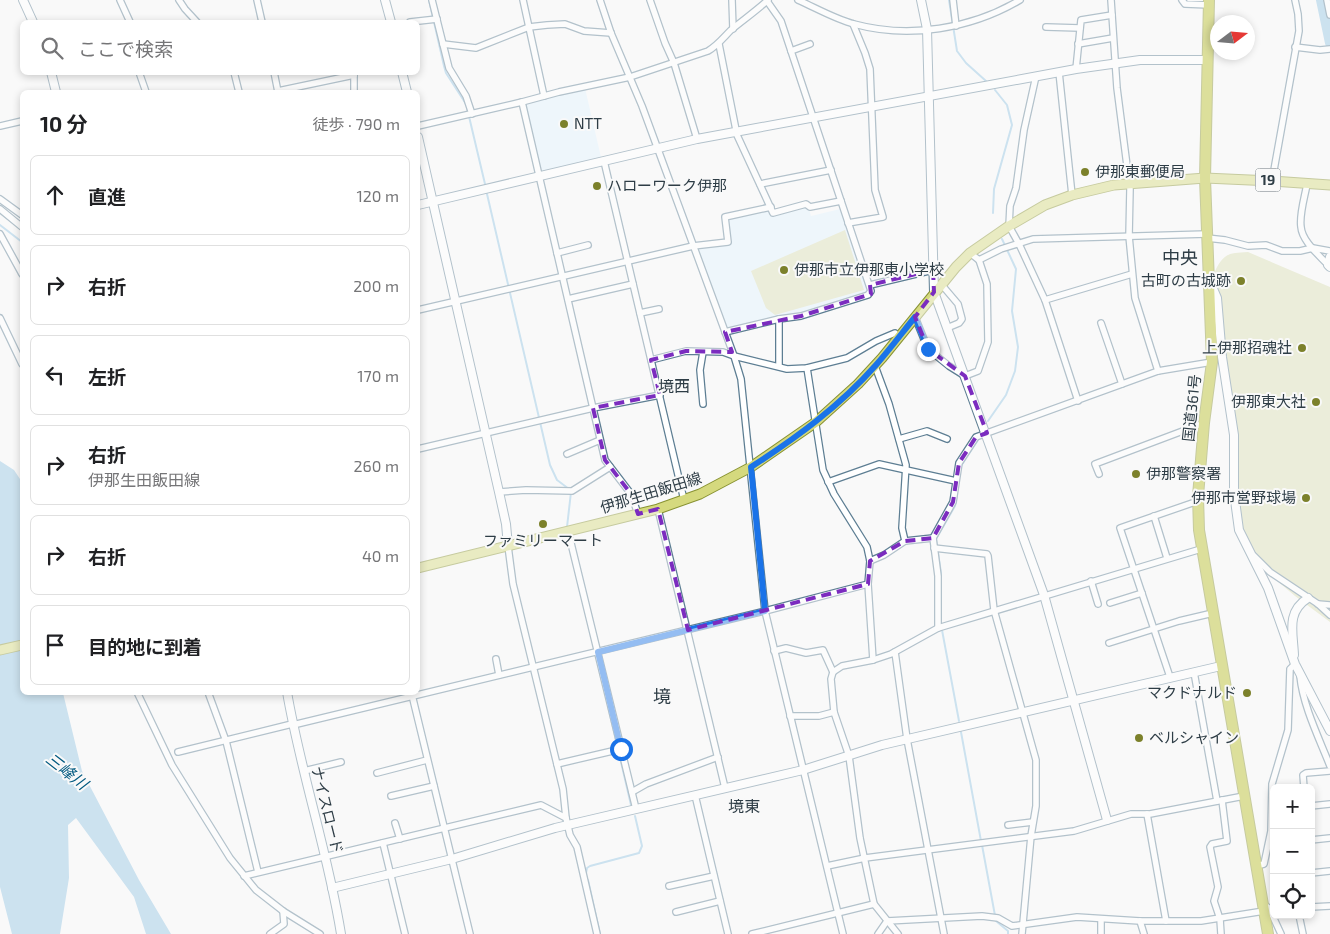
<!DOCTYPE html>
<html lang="ja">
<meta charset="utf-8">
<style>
:root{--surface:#fff;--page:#f6f6f6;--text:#202124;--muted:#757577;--line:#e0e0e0}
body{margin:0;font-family:"Exo 2","Noto Sans JP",sans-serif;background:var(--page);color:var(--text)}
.controls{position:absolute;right:15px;bottom:15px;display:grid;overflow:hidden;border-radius:8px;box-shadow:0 2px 8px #0003}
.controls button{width:45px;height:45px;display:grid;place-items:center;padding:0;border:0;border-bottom:1px solid var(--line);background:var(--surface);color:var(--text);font:25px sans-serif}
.compass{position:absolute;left:1210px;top:15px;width:45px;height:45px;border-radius:50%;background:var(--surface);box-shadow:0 2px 8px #0003;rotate:74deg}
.stop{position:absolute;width:15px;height:15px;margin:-11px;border:4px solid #1a73e8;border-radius:50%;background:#fff}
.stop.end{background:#1a73e8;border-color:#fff;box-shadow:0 1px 5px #0008}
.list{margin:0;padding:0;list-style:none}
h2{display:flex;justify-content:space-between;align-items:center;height:65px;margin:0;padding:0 20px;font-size:21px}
h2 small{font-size:16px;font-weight:400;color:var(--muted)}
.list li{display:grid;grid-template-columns:32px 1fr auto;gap:15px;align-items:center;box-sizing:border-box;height:80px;margin:0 10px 10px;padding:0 10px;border:1px solid var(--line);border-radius:8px}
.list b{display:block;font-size:19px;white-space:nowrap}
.list p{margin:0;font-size:16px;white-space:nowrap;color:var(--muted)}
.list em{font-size:16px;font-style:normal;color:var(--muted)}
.icon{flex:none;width:28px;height:28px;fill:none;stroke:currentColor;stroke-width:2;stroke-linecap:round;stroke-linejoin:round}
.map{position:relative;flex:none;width:1330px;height:934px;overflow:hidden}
.search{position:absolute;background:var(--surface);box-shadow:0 2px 8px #0003;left:20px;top:20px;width:400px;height:55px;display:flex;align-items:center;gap:12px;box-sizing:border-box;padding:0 18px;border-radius:8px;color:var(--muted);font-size:19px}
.panel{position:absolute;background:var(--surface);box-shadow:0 2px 8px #0003;left:20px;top:90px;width:400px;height:605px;border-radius:8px}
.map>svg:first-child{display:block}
.built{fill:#e1f2fd}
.green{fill:#d9ddb4}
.water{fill:#95c5e3}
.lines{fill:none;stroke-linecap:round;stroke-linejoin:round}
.stream{stroke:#95c5e3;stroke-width:2}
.river{stroke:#95c5e3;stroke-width:10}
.street-casing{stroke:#5d7e93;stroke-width:8}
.secondary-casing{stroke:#5d7e93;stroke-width:10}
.primary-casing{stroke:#889232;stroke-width:11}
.highway-casing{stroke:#889232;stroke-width:12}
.street{stroke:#fff;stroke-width:5.5}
.secondary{stroke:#fff;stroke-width:8}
.primary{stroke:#d5d97e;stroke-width:9}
.highway{stroke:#b9bf28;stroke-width:10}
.route{stroke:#1a73e8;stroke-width:6}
.marked{fill:none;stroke:#7b2cbf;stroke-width:4;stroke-dasharray:10 6;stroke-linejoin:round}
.poi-dot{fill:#7c812b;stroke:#f9f9f9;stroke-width:2}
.labels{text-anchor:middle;stroke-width:4;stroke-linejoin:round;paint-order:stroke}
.shield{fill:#f9f9f9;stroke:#6b757c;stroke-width:1}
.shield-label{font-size:14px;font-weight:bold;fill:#2e3d46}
.poi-label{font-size:15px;fill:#2e3d46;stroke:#f9f9f9;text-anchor:start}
.street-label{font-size:15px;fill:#2e3d46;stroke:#f9f9f9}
.neighbourhood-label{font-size:16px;fill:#2e3d46;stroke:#f9f9f9}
.water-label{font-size:16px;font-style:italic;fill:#005980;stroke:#f9f9f9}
.quarter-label{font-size:18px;fill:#2e3d46;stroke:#f9f9f9}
</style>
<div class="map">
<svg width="1330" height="934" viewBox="0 0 1330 934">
<rect width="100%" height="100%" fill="#f9f9f9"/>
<g class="built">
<polygon points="585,88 601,157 540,172 525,103"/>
<polygon points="805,207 809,209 811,216 840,209 868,290 866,295 802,314 727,329 698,251 699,247 730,243 727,217 767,209 772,216"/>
</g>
<g class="green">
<polygon points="845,230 864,290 775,315 766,308 751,271"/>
<path d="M1248,252L1330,287V622L1295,596L1247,555L1236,531L1231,435L1222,378L1215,271C1224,253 1229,253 1248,252Z"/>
</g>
<polygon class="water" points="0,461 14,470 22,482 22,692 63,693 82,771 139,880 171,934 146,934 134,897 76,818 68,825 69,878 60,934 12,934 0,887"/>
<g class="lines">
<g class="stream">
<polyline points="429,0 444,66 446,73 466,104"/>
<polyline points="949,0 957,51 966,63 986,81"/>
<polyline points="467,108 485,184"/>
<polyline points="487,194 550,465 557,480 569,489"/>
<polyline points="993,213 994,189 1012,125 1007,105 995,90"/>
<polyline points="0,225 22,242"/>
<polyline points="988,421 1006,395 1015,371 1018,347 1012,311 1016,269 1002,239"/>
<polyline points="961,466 978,440"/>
<polyline points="567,527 571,492"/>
<polyline points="941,625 941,573 936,539 955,506 957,495"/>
<polyline points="942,630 959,721"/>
<polyline points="598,664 602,681"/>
<polyline points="608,706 631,805"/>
<polyline points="961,732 981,841"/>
<polyline points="982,845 996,921 1008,931 1008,934"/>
<polyline points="586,873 587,868 590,866 639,853 642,846 635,816"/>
<polyline points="588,880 600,934"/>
</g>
<polyline class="river" points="1321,0 1330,43"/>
<defs>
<g id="street">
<polyline points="120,0 130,22"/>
<polyline points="179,0 185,9 197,22"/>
<polyline points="257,0 262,22"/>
<polyline points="432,0 449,68 466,96 472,114"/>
<polyline points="523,0 544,96"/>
<polyline points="600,0 611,33 642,106 734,356 741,379 765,611 843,934"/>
<polyline points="650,0 665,43 674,63 697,139"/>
<polyline points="732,0 733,29"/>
<path d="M798,0C816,8 835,19 854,24C909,39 971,29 1020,0"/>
<polyline points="953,0 956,26"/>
<polyline points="1111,0 1117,88 1130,189 1129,236 1135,298 1158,371"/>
<polyline points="1182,0 1185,4 1209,5"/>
<polyline points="1327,0 1330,15"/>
<polyline points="410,22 437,19"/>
<polyline points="1046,27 1080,28"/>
<polyline points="443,44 476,48 529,27 547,25 565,24 584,31 611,33"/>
<polyline points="719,44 737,135 773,213 806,204 810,207 841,201"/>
<polyline points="1078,44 1113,38"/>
<polyline points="1295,47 1320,50 1330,49"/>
<polyline points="791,51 810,44"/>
<polyline points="1076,69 1081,20 1112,15"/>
<polyline points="139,72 146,92"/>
<polyline points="234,72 239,92"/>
<polyline points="274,72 278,92"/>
<polyline points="354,72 354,92"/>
<polyline points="1059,72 1072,195"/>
<polyline points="1036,76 1024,130 1016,188 1010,206 1009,226 1019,244 1045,300 1078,401"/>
<polyline points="278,91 354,75"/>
<polyline points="522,102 605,460 631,494 638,514"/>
<polyline points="0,126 22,121"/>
<path d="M418,126L522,102L559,92L630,77L708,51C718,45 723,38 731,30C743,20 756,11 768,0"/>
<polyline points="604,161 684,500"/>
<polyline points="1272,181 1299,31 1298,14 1295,0"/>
<polyline points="760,184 831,170"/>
<path d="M1307,184C1305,196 1299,215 1301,227C1302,241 1319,255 1328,265"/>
<polyline points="0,199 22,215"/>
<polyline points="0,209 22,227"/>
<polyline points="848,223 883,217 875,190 870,69 865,53 853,24"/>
<polyline points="0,234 22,274"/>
<polyline points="1207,238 1225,240 1248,246 1266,245 1282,251 1300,251 1313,248 1330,251"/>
<polyline points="557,253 588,245"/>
<polyline points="970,253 979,260 1001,249 1033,239 1207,234"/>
<polyline points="941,284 958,304 962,319 959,323 947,328"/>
<polyline points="870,285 933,270"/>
<polyline points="568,299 633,284"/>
<polyline points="1045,300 1132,274"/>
<polyline points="418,310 693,246 728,242 725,217 771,207"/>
<polyline points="640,313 659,309"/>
<polyline points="915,317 928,349 949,366 965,376 978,371 988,342 987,284 979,260"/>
<polyline points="0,318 22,364"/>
<polyline points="1101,323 1122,384"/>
<polyline points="725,332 779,319 801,316 868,295 871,291 781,21 767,1"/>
<polyline points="651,360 686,351 723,352 734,356 787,369 807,368 847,358 876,341 895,333 899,337"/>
<polyline points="779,366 779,319"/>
<polyline points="875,366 889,404 906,465 902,528 905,541"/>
<polyline points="703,404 700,370 703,352"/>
<polyline points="899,439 927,431 947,439"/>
<polyline points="418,449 593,408 660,395"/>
<polyline points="567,454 600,440"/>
<polyline points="1099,474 1095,464 1204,423"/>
<polyline points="828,482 879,464 956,481"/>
<polyline points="499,492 526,490 572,491 610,467"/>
<polyline points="658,509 725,788"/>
<polyline points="1154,516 1167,558"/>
<polyline points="568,531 636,809"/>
<polyline points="508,546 513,584 563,789 566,818"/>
<polyline points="934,548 987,554 988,556 994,610 1036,760 1036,806 1031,836 1022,934"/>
<polyline points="1254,556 1270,572 1318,604 1330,615"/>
<polyline points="870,561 884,555 905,541 933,538"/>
<polyline points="1091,581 1098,604"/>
<polyline points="868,584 873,660"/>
<polyline points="1110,603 1142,593"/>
<polyline points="1318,604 1330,605"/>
<polyline points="938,628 938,576 933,538 953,502 959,463 976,437 1158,371 1212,362"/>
<polyline points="1109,643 1179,621 1213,613"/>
<polyline points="774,651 786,648 806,653 823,650 833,672 842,666 873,660 891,654 938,628 1201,549"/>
<polyline points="895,652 907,739 944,934"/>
<polyline points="496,659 499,675"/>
<polyline points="833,672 831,679 834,712 849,756 860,838 874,904 898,934"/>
<polyline points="1194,672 1217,801"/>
<path d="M1300,676C1303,706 1319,738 1330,766"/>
<polyline points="1170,677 1120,528 1198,501"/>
<polyline points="137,692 172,765 230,858 256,890 283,911 320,934"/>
<polyline points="208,692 226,741 258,872"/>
<polyline points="412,695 470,934"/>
<polyline points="790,716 819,716 834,712"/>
<polyline points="178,752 292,724 297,724 765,611 868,584 870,561 867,547 834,494 823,470 807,368"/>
<polyline points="557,764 621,749"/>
<polyline points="304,771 341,762"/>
<polyline points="377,773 427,760"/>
<polyline points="1304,788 1303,775 1306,773 1330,771"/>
<polyline points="632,792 646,784 718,757"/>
<polyline points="695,795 728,934"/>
<polyline points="391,796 434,786"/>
<polyline points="1311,806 1330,804"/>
<polyline points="1147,814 1166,921"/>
<polyline points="395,823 400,839"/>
<polyline points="1008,825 1033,822"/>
<polyline points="1311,840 1330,838"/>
<polyline points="383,843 405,934"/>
<polyline points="827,866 865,858 1074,831 1131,814 1150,814 1244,796"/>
<polyline points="1256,866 1264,864 1271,831 1272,784 1288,730 1290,669 1295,664"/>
<polyline points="1311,873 1330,871"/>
<polyline points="244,876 541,805 566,818 570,835 577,847 597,934"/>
<polyline points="669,886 714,876"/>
<polyline points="1263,904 1269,908 1281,934"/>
<polyline points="1311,907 1330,906"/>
<polyline points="676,912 720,901"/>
<polyline points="1299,915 1303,934"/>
<polyline points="887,921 982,916 998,918 1012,926 1077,917 1140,921 1201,921 1264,911"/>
<polyline points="1140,921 1144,934"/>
<polyline points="270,934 284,924 283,911"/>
<polyline points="752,934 874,904"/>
<polyline points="878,934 887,921"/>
<polyline points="1101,934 1101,920"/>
<polyline points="1221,934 1220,919 1214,901 1218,887 1210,847 1212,844 1227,841 1222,800"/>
</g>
<g id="secondary">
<polyline points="23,0 33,22"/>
<polyline points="385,0 391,22"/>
<polyline points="921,0 927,29 934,292 1044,595 1107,820"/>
<polyline points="51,72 56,92"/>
<polyline points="402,72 407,92"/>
<polyline points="418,137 499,492 506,524 508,546"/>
<polyline points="418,205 697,139 1076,69 1140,60 1208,60"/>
<polyline points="1330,257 1328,265 1330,267"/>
<polyline points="1211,284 1217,298 1222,357 1234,435 1234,493 1239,530 1268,588 1295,664 1330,731"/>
<path d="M1294,655C1293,632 1286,612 1308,598"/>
<path d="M287,692C301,774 328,852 341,934"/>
<polyline points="332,888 452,859 555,828 803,770 882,745 1221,666"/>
</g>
<g id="primary">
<polyline points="418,568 658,509 700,494 751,467 816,422 858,384 882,358 956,267 970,253 1009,226 1045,205 1072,195 1114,185 1205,178 1272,181 1330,185"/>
<polyline points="0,650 22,645"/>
</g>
<polyline id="highway" points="1209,0 1205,178 1212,362 1204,423 1198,496 1199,530 1268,934"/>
</defs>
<use href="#street" class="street-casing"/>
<use href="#secondary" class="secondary-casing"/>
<use href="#primary" class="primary-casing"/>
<use href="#highway" class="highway-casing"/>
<use href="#street" class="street"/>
<use href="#secondary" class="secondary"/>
<use href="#primary" class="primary"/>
<use href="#highway" class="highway"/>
</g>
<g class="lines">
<path class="route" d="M621,749L598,652L765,611L751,467C796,438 840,406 876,365C890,349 902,333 915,317L928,349"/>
</g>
<path d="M0 0H1330V934H0ZM933,270L934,292L915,317L928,349L965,376L987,433L976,437L959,463L953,502L933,538L905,541L870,561L868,584L688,630L658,509L638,514L631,494L605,460L593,408L660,395L651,360L686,351L732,352L725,332L801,316L871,294L870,285Z" fill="#f9f9f9" fill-opacity=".55" fill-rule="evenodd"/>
<path class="marked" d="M933,270L934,292L915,317L928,349L965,376L987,433L976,437L959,463L953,502L933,538L905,541L870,561L868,584L688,630L658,509L638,514L631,494L605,460L593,408L660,395L651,360L686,351L732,352L725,332L801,316L871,294L870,285Z"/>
<g class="poi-dot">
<circle cx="564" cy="124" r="5"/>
<circle cx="1085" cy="172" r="5"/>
<circle cx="597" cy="186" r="5"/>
<circle cx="784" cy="270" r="5"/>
<circle cx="1241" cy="281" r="5"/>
<circle cx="1302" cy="348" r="5"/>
<circle cx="1316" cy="402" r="5"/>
<circle cx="1136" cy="474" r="5"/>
<circle cx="1306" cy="498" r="5"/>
<circle cx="543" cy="524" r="5"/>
<circle cx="1247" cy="693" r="5"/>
<circle cx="1139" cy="738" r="5"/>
</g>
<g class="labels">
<rect class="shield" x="1255.5" y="168.5" width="25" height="23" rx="4"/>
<g class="shield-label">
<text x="1268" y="185">19</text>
</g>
<g class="poi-label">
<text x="574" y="129">NTT</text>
<text x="1095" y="177">伊那東郵便局</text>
<text x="607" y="191">ハローワーク伊那</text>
<text x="794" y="275">伊那市立伊那東小学校</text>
<text x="1231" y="286" text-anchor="end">古町の古城跡</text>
<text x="1292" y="353" text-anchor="end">上伊那招魂社</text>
<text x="1306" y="407" text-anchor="end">伊那東大社</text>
<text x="1146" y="479">伊那警察署</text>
<text x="1296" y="503" text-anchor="end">伊那市営野球場</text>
<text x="543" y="546" text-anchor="middle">ファミリーマート</text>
<text x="1237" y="698" text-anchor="end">マクドナルド</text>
<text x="1149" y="743">ベルシャイン</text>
</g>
<g class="street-label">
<text transform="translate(1192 408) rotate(-84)" y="5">国道361号</text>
<text transform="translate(651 493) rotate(-17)" y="5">伊那生田飯田線</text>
<text transform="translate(327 810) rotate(76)" y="5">ナイスロード</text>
</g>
<g class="neighbourhood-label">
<text x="674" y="392">境西</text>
<text x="744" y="812">境東</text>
</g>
<g class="water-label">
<text transform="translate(67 771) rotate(38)" y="6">三峰川</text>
</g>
<g class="quarter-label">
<text x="1180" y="264">中央</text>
<text x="662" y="703">境</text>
</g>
</g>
</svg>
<div class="controls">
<button>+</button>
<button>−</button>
<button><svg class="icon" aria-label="locate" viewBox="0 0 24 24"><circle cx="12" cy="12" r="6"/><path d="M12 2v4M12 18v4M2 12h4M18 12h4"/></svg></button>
</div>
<svg class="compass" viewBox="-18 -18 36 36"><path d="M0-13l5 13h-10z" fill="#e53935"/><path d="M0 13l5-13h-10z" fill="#757577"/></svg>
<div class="stop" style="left:621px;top:749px"></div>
<div class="stop end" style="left:928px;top:349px"></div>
<div class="search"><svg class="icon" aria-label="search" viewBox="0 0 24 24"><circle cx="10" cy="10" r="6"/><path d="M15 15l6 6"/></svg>ここで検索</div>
<section class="panel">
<h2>10 分<small>徒歩 · 790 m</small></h2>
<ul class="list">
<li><svg class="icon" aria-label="ahead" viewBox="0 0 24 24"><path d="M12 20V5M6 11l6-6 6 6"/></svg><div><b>直進</b></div><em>120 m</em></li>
<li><svg class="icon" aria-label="right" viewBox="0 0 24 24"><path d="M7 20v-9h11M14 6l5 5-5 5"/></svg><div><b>右折</b></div><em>200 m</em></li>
<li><svg class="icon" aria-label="left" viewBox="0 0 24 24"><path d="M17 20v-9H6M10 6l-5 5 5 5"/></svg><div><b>左折</b></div><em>170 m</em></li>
<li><svg class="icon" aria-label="right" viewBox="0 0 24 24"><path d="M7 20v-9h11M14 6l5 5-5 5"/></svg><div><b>右折</b><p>伊那生田飯田線</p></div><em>260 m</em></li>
<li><svg class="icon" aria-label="right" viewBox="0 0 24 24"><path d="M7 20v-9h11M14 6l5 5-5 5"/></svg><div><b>右折</b></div><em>40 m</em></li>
<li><svg class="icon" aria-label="arrive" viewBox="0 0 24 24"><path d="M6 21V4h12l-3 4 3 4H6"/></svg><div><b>目的地に到着</b></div></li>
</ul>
</section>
</div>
